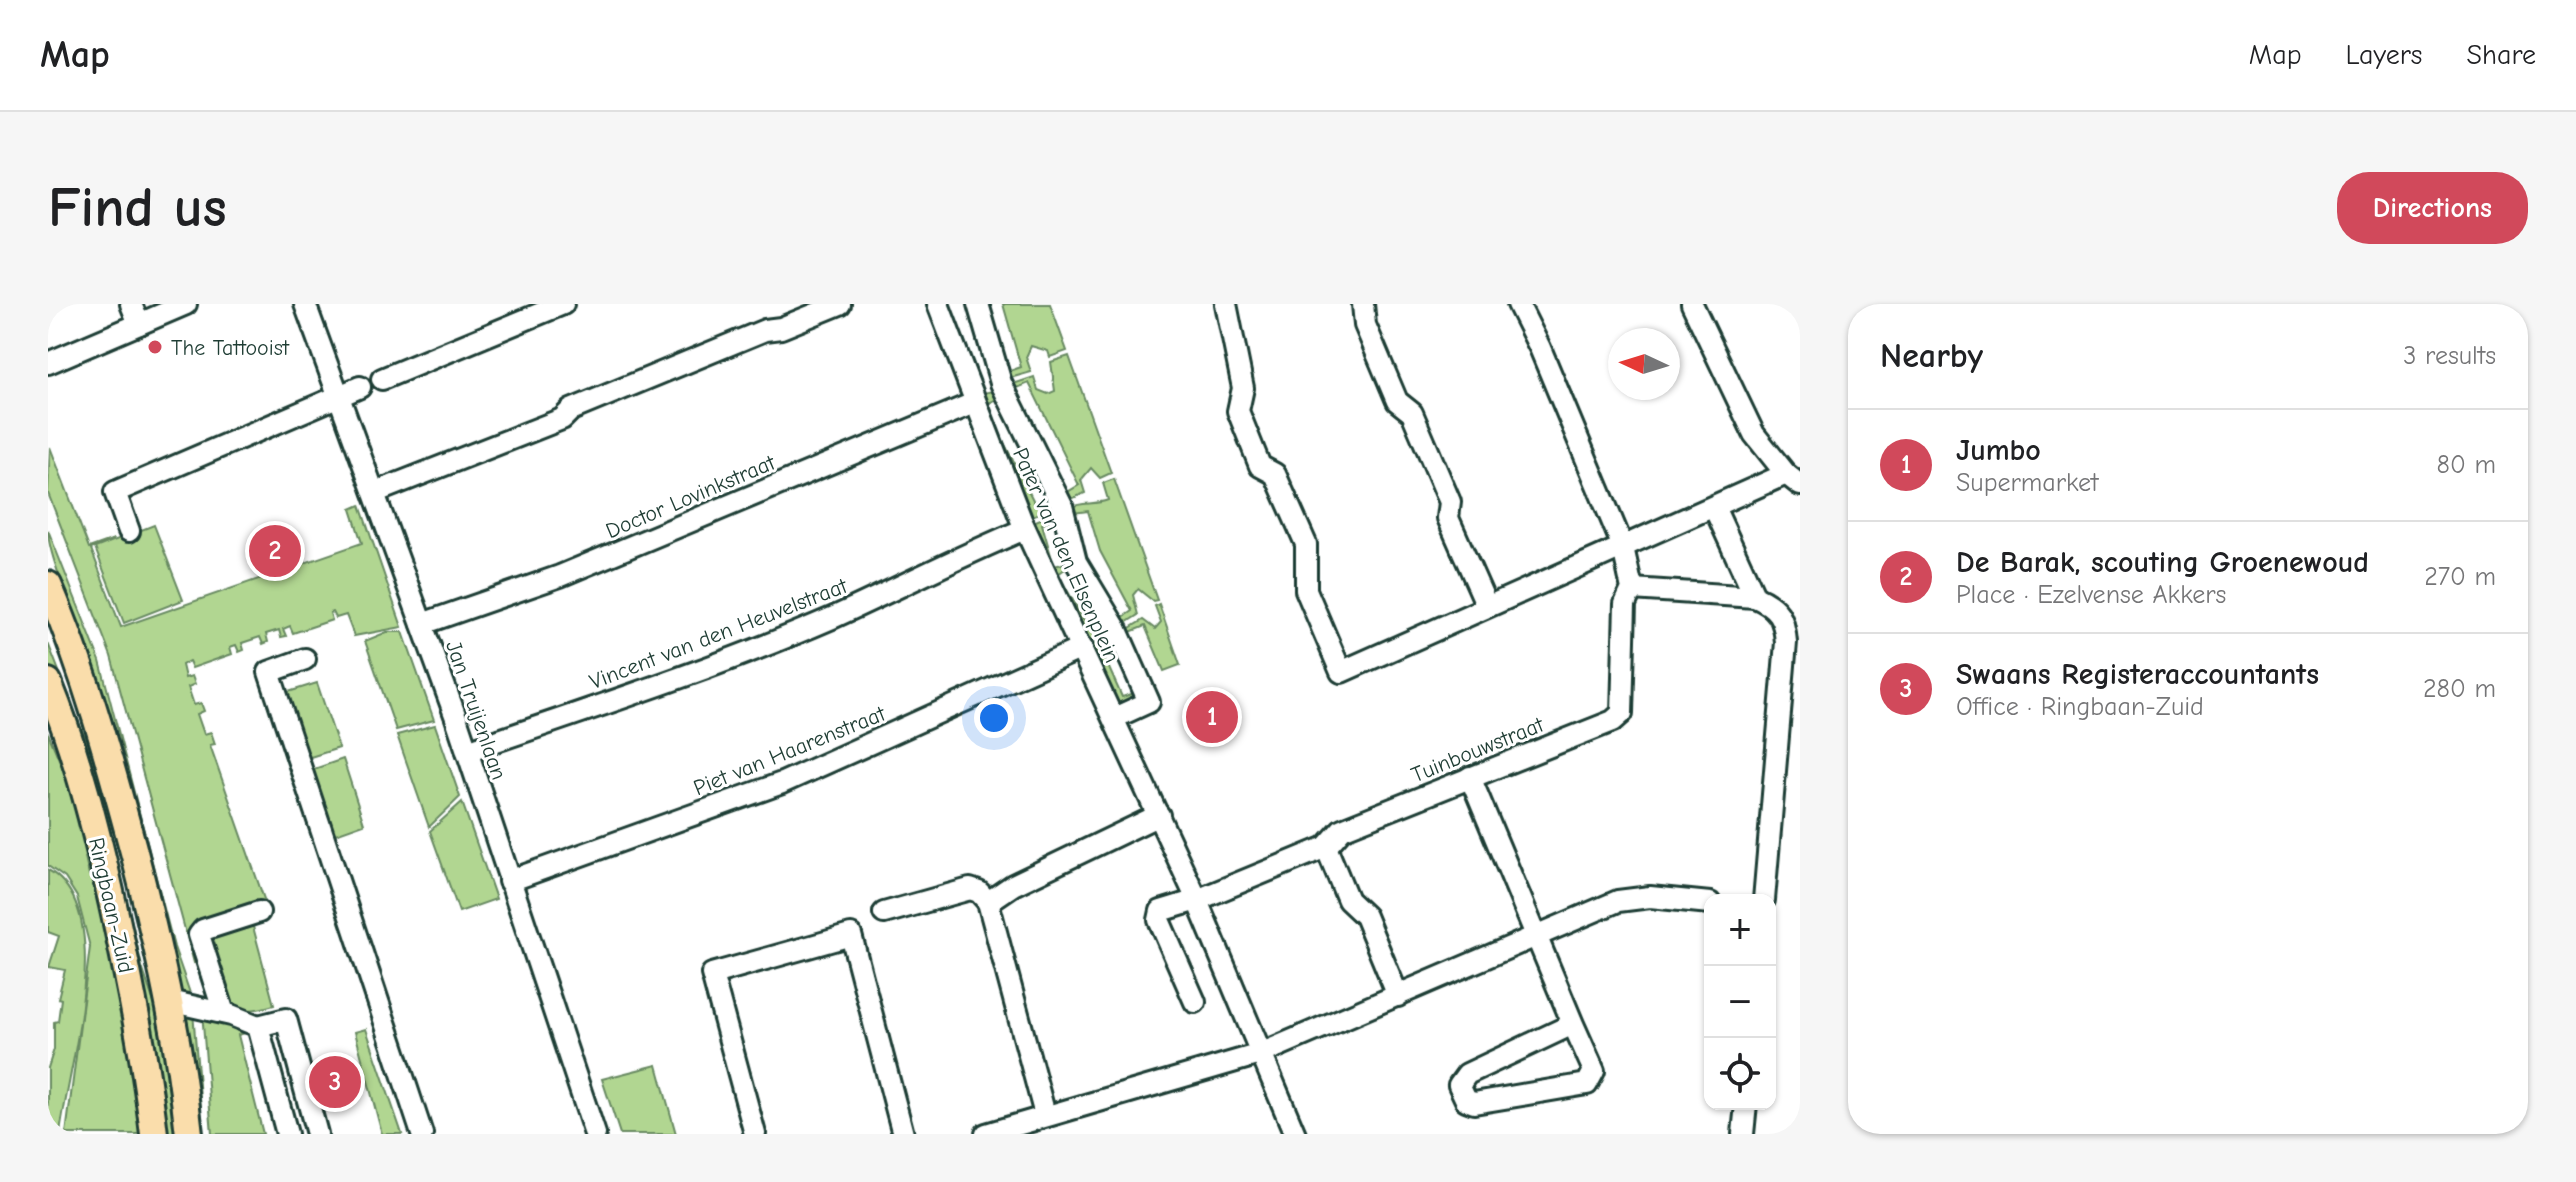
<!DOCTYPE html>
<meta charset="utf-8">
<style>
:root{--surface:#fff;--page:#f6f6f6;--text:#202124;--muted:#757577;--line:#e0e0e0;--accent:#d1495b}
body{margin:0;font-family:"Comic Neue",sans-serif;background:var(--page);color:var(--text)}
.controls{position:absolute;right:24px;bottom:24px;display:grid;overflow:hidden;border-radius:16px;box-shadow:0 2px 6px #0004}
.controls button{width:72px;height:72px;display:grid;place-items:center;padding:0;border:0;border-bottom:2px solid var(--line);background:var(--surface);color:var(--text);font:40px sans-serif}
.compass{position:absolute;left:1560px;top:24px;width:72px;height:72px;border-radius:50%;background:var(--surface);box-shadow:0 2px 6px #0004;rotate:274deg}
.you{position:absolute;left:946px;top:414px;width:28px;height:28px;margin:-20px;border:6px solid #fff;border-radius:50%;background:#1a73e8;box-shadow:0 0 0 12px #1a73e833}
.badge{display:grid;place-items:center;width:52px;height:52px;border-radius:50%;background:var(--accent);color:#fff;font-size:26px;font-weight:700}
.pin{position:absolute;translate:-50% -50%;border:4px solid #fff;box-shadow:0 2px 8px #0006}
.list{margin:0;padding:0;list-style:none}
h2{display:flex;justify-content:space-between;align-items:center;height:104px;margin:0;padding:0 32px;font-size:34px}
h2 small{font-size:26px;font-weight:400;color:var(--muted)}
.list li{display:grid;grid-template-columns:52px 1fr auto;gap:24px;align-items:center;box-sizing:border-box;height:112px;padding:0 32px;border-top:2px solid var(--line)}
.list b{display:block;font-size:30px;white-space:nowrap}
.list p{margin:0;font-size:26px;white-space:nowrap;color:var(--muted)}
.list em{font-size:26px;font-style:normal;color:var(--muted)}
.icon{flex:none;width:44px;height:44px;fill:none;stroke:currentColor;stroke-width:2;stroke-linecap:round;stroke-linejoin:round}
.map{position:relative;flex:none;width:1752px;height:830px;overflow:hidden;border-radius:32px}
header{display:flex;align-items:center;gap:48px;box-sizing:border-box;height:112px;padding:0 40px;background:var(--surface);border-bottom:2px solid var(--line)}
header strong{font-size:38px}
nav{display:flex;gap:44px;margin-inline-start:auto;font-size:28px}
.intro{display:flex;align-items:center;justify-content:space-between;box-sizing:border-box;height:192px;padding:0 48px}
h1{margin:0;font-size:56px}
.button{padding:20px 36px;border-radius:32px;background:var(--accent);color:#fff;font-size:28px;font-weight:700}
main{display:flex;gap:48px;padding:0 48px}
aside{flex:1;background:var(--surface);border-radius:32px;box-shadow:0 2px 6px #0004}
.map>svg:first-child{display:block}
.green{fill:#b1d691;stroke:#688a62;stroke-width:2}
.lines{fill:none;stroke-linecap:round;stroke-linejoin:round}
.minor-casing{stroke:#1f3d34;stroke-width:26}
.major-casing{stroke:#1f3d34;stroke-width:32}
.minor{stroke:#fff;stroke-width:20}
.major{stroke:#faddab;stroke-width:26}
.poi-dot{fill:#d1495b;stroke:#fff;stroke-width:3}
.labels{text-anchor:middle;stroke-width:6;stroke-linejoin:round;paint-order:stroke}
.poi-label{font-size:22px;fill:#1f3d34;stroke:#fff;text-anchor:start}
.street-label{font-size:22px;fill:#1f3d34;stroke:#fff}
</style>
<header>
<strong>Map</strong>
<nav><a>Map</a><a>Layers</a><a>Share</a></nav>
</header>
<div class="intro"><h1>Find us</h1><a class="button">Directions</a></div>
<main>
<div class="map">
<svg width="1752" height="830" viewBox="0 0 1752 830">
<rect width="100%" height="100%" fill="#fff"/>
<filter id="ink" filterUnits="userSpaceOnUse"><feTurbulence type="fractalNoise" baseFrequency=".0125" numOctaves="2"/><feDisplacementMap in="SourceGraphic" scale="16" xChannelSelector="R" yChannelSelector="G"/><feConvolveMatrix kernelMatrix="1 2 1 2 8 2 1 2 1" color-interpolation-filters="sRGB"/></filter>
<g filter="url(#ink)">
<g class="green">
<polygon points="955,0 1002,0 1019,47 1002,53 1000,47 983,42 978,53 983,68 962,74 959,68 973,63"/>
<polygon points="1021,52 1063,169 1052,174 1043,164 1033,176 1037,189 1021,196 1018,189 1031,181 981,79 967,85 965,80 986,73 990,86 1000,90 1007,87 1003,58"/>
<polygon points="948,86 951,94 937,101 987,200 1002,194 1005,204 981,213 929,91"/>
<polygon points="2,143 41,244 66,235 43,245 73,323 314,239 303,205 312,201 354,323 306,332 298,311 288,314 285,308 282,309 284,316 245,329 242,322 235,325 238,332 233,333 231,326 218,330 220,338 215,340 212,333 194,339 196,346 191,348 188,341 182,343 184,350 144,364 141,357 134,361 137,374 144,372 147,380 140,383 146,401 153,399 156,407 149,410 156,430 163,428 167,440 162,441 217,598 152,621 152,657 146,659 63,352 0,189"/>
<path d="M1066,175L1109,296L1105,297L1090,285L1085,291L1090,311L1076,320L1072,315L1084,307L1052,247L1040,207L1025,209L1022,203C1036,198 1047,201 1060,196L1055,179Z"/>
<polygon points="1007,209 1009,215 994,220 1006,262 1019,259 1021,262 1010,270 1044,330 1056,324 1059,328 1040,338 985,218"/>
<polygon points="106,221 135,296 76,319 47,244"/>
<path d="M0,226L52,357L126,643L145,698L126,682C99,577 78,468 47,364C36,328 0,257 0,226Z"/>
<polygon points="1111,300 1132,361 1116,367 1097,322 1082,328 1080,325 1095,316 1107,325 1113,318 1107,302"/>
<polygon points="339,328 355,328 386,416 348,426 317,337"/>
<polygon points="1063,332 1064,335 1051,342 1074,393 1087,389 1089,392 1068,402 1042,342"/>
<polygon points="0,339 59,490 54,493 55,496 61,494 67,523 58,526 0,361"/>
<polygon points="269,379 291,444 256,455 234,390"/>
<polygon points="387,421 412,493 381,523 349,431"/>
<polygon points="0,429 21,479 41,547 37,553 41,571 49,578 66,651 95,830 18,830 42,643 29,593 17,574 0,562"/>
<polygon points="295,455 316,520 282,532 260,467"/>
<polygon points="414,498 448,595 411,608 382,527"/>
<polygon points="71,562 94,663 114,723 128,830 115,830 66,564"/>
<path d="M0,566C71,605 19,769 12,830H0V764L6,745V718L10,717L13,695L10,694L17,666L1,663L11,632L0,628Z"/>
<path d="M204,619L226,701C209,705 193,712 182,696L159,634Z"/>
<polygon points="131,703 145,708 155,830 148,830"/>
<polygon points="154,708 204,727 190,731 215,830 164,830"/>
<polygon points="318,725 354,830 334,830 307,728"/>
<polygon points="609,761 628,830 572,830 554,775"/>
</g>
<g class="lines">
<defs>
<g id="minor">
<polyline points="83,0 91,20"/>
<polyline points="257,0 407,411 547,830"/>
<polyline points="890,0 974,218 1145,587 1247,830"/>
<polyline points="930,0 953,79 1014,202 1028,258 1069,326 1101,398 1066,414"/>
<polyline points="1178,0 1195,84 1190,107 1212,162 1227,170 1258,240 1258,286 1293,368 1738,170"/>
<polyline points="1315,0 1317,21 1349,97 1364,109 1402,198 1400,214 1439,302"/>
<polyline points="1644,0 1706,130 1738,170 1752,181"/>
<polyline points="0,59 138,0"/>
<polyline points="334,75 515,0"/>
<polyline points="328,188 514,115 523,106 717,26 733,24 792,0"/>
<path d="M1666,203L1707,293C1730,303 1736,313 1738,338L1716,596"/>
<polyline points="81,227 67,188 312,83"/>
<polyline points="1584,285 1707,293"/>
<polyline points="374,320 512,272 926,99"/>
<polyline points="257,355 221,368 374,830"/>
<path d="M419,447C541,405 666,365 784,314C849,285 911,252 977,225"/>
<polyline points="1422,473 1525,720 1419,770 1411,781 1418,796 1426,799 1539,780 1546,767 1525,720"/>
<polyline points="1278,543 1300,596 1317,612 1350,692"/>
<polyline points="461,577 734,479 1034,344"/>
<polyline points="940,598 997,811"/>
<polyline points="836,609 922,585 931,588 940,598 965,581 1111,511"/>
<polyline points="121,697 183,711 210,722 239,830"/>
<polyline points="1147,698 1111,616 1113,607 1149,596 1278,543 1294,525 1565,417 1574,409 1577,300 1584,285 1575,243 1492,44 1470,0"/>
<polyline points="176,709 151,631 155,626 211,608"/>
<polyline points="210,722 238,715 269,830"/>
<polyline points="707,830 664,670 803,631 855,830"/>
<polyline points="938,830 1212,750 1570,597 1602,593 1662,599"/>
<polyline points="1695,830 1698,800"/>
</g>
<g id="major">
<path d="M0,281C37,367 62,458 86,548C110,641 131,734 141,830"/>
<path d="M0,378C29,450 48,525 65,601C82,678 97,752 106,830"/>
</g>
</defs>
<use href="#minor" class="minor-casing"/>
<use href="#major" class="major-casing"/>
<use href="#minor" class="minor"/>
<use href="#major" class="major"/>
</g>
</g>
<circle class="poi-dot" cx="107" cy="43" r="8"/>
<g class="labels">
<g class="poi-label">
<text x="123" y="51">The Tattooist</text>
</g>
<g class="street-label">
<text transform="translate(642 192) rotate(-23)" y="8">Doctor Lovinkstraat</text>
<text transform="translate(1019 251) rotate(66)" y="8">Pater van den Elsenplein</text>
<text transform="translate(670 329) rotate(-21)" y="8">Vincent van den Heuvelstraat</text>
<text transform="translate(429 406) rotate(71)" y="8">Jan Truijenlaan</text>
<text transform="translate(1429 445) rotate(-22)" y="8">Tuinbouwstraat</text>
<text transform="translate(741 446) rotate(-22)" y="8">Piet van Haarenstraat</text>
<text transform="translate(64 601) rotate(77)" y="8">Ringbaan-Zuid</text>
</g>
</g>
</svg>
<div class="controls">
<button>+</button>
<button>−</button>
<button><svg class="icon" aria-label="locate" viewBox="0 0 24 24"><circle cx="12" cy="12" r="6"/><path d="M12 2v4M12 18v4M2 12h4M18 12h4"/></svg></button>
</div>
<svg class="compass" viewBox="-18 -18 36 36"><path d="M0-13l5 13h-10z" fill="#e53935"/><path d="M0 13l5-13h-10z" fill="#757577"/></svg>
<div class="you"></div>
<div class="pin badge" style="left:1164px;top:413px">1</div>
<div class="pin badge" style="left:227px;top:247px">2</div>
<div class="pin badge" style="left:287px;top:778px">3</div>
</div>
<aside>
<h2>Nearby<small>3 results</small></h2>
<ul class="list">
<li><span class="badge">1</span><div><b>Jumbo</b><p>Supermarket</p></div><em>80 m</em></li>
<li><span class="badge">2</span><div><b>De Barak, scouting Groenewoud</b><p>Place · Ezelvense Akkers</p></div><em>270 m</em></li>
<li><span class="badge">3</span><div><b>Swaans Registeraccountants</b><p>Office · Ringbaan-Zuid</p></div><em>280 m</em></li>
</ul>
</aside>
</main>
